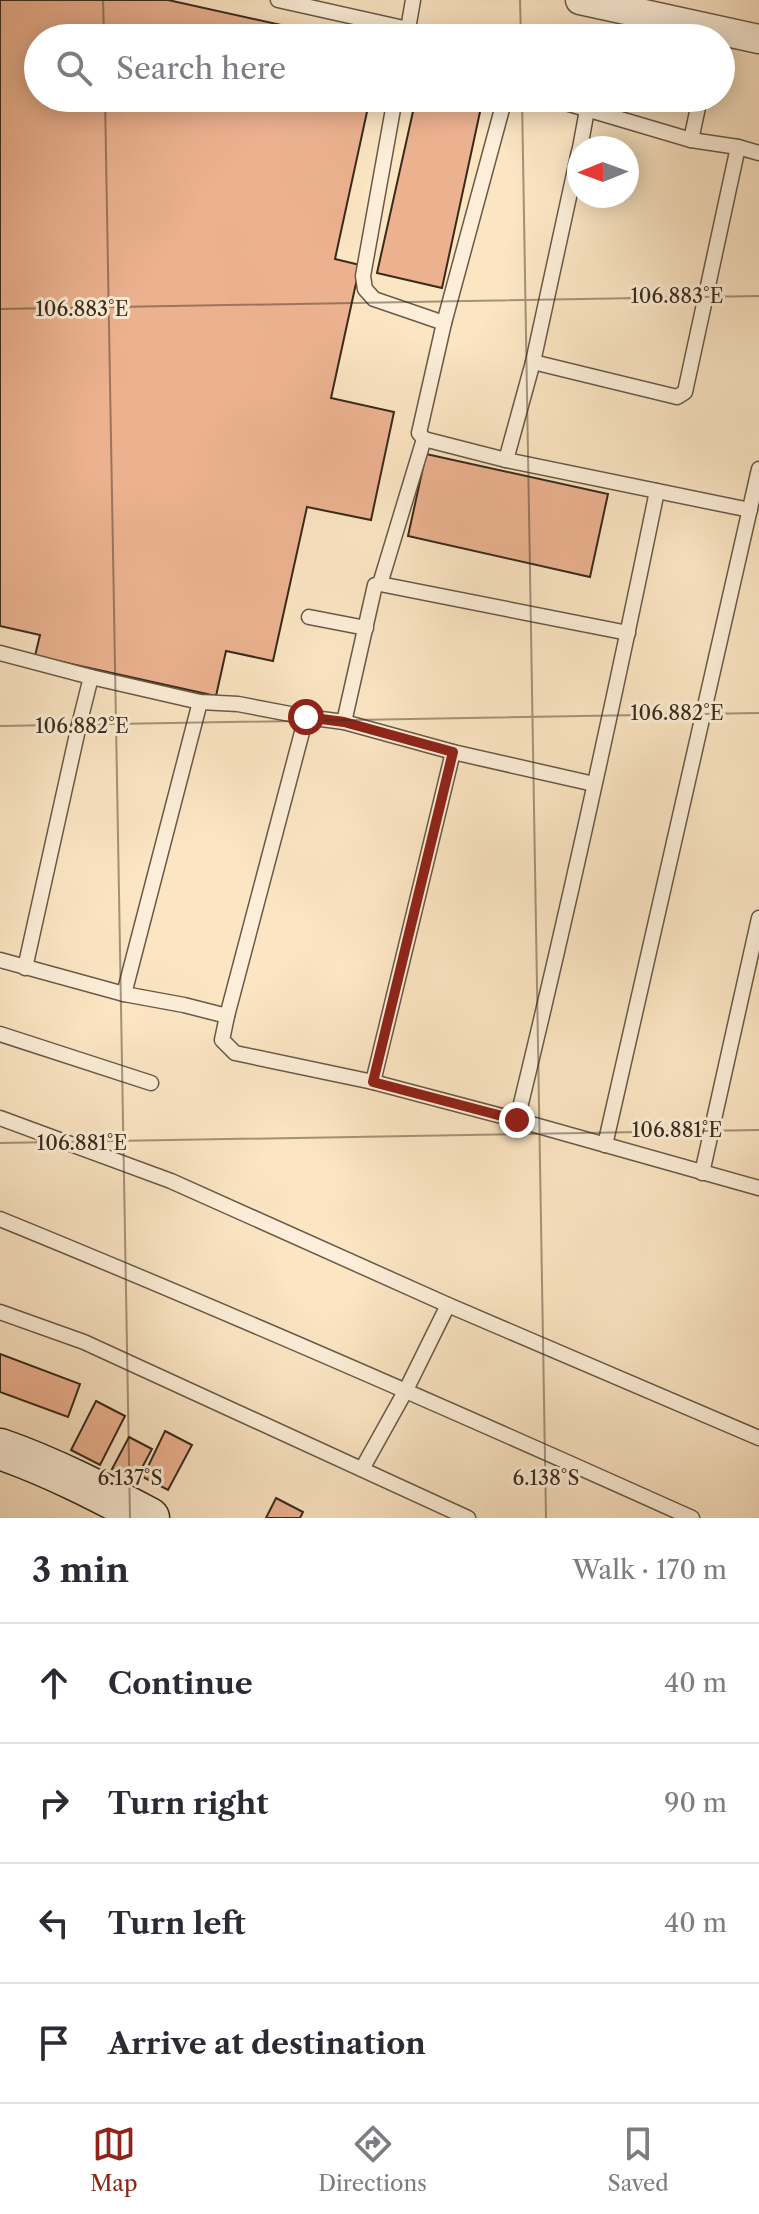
<!DOCTYPE html>
<meta charset="utf-8">
<style>
:root{--surface:#fff;--page:#f2f2f3;--text:#2b2b33;--muted:#7c7c81;--line:#e1e1e2;--accent:#8f2418}
body{margin:0;font-family:"Libre Caslon Text",serif;background:var(--page);color:var(--text)}
.compass{position:absolute;left:567px;top:136px;width:72px;height:72px;border-radius:50%;background:var(--surface);box-shadow:0 4px 20px #0003;rotate:269deg}
.stop{position:absolute;width:24px;height:24px;margin:-18px;border:6px solid #8f2418;border-radius:50%;background:#fff}
.stop.end{background:#8f2418;border-color:#fff;box-shadow:0 2px 8px #0008}
.list{margin:0;padding:0;list-style:none}
h2{display:flex;justify-content:space-between;align-items:center;height:104px;margin:0;padding:0 32px;font-size:34px}
h2 small{font-size:26px;font-weight:400;color:var(--muted)}
.list li{display:grid;grid-template-columns:52px 1fr auto;gap:24px;align-items:center;box-sizing:border-box;height:120px;padding:0 32px;border-top:2px solid var(--line)}
.list b{display:block;font-size:30px;white-space:nowrap}
.list em{font-size:26px;font-style:normal;color:var(--muted)}
.icon{flex:none;width:44px;height:44px;fill:none;stroke:currentColor;stroke-width:2;stroke-linecap:round;stroke-linejoin:round}
.map{position:relative;flex:none;width:759px;height:1518px;overflow:hidden}
.search{position:absolute;background:var(--surface);box-shadow:0 4px 20px #0003;left:24px;right:24px;top:24px;height:88px;display:flex;align-items:center;gap:20px;box-sizing:border-box;padding:0 28px;border-radius:44px;color:var(--muted);font-size:30px}
.sheet{height:584px;background:var(--surface)}
nav{display:flex;justify-content:space-around;align-items:center;box-sizing:border-box;height:112px;border-top:2px solid var(--line);background:var(--surface);font-size:22px;color:var(--muted)}
nav a{display:grid;justify-items:center;gap:4px}
nav .on{color:var(--accent)}
.map>svg:first-child{display:block}
.building{fill:#ecb290;stroke:#382a1c;stroke-width:2}
.lines{fill:none;stroke-linecap:round;stroke-linejoin:round}
.lane-casing{stroke:#695946;stroke-width:17}
.street-casing{stroke:#695946;stroke-width:31}
.secondary-casing{stroke:#382a1c;stroke-width:43}
.lane{stroke:#fceed8;stroke-width:14}
.street{stroke:#fceed8;stroke-width:28}
.secondary{stroke:#fceed8;stroke-width:40}
.route{stroke:#8f2418;stroke-width:10}
.ticks{fill:none;stroke:#382a1c;stroke-width:2;stroke-opacity:0.45}
.ticks-label{font-size:20px;text-anchor:middle;fill:#382a1c;stroke:#fceed8;stroke-width:6;stroke-linejoin:round;paint-order:stroke}
</style>
<div class="map">
<svg width="759" height="1518" viewBox="0 0 759 1518">
<rect width="100%" height="100%" fill="#fbe5c3"/>
<filter id="stains"><feTurbulence type="fractalNoise" baseFrequency=".0025" numOctaves="4"/><feColorMatrix values="0 0 0 0 .2 0 0 0 0 .09 0 0 0 0 .02 0 0 0 .5 -.17"/></filter>
<radialGradient id="worn" r=".72"><stop offset=".6" stop-color="#630" stop-opacity="0"/><stop offset="1" stop-color="#630" stop-opacity=".3"/></radialGradient>
<g class="building">
<polygon points="0,0 168,0 340,38 38,38 38,98 370,98 335,259 360,265 331,398 394,412 371,520 307,507 273,661 226,651 216,696 35,656 40,635 0,626"/>
<polygon points="416,98 483,98 442,288 377,273"/>
<polygon points="426,454 608,494 590,577 408,536"/>
<polygon points="0,1354 80,1384 68,1417 0,1392"/>
<polygon points="96,1401 125,1416 100,1465 71,1450"/>
<polygon points="165,1431 192,1445 168,1490 143,1477"/>
<polygon points="129,1437 152,1449 135,1481 112,1469"/>
<polygon points="276,1498 303,1512 300,1518 266,1518"/>
</g>
<g class="lines">
<defs>
<g id="lane">
<polyline points="278,0 408,29 413,0"/>
<polyline points="395,98 363,276 365,289 374,299 444,323"/>
<polyline points="549,98 691,140 738,147 759,153"/>
<polyline points="691,140 700,98"/>
<polyline points="580,148 587,110"/>
<polyline points="533,362 677,397 685,392 738,147"/>
<polyline points="424,439 506,460 750,510"/>
<polyline points="506,460 533,362 579,151"/>
<polyline points="380,584 628,633"/>
<polyline points="309,617 366,628"/>
<polyline points="0,653 91,677"/>
<polyline points="344,722 375,585 380,584 424,439 419,433 444,323 505,98"/>
<polyline points="594,784 453,752 344,722 306,717 227,1016 222,1040 235,1053 373,1082 517,1120 759,1188"/>
<polyline points="0,960 124,994 184,1005 227,1016"/>
<polyline points="25,968 79,725 91,677 200,702 238,704 306,717"/>
<polyline points="124,994 200,702"/>
<polyline points="0,1034 151,1083"/>
<polyline points="373,1082 453,752"/>
<polyline points="0,1118 171,1181 448,1305 759,1438"/>
<path d="M517,1120C568,911 614,701 657,491"/>
<polyline points="605,1145 759,469"/>
<polyline points="702,1173 759,918"/>
<path d="M0,1219C233,1314 463,1415 692,1518"/>
<polyline points="0,1312 84,1342 468,1518"/>
<polyline points="362,1469 406,1390 448,1305"/>
</g>
<polyline id="street" points="580,0 759,39"/>
<path id="secondary" d="M0,1449C52,1467 100,1492 149,1518"/>
</defs>
<use href="#lane" class="lane-casing"/>
<use href="#street" class="street-casing"/>
<use href="#secondary" class="secondary-casing"/>
<use href="#lane" class="lane"/>
<use href="#street" class="street"/>
<use href="#secondary" class="secondary"/>
</g>
<g class="lines">
<polyline class="route" points="306,717 344,722 453,752 373,1082 517,1120"/>
</g>
<path class="ticks" d="M103,0L104,38M520,0L521,38M105,98L130,1518M522,98L546,1518M0,309L759,296M0,726L759,713M0,1143L759,1130"/>
<g class="ticks-label">
<text x="677" y="303">106.883°E</text>
<text x="82" y="316">106.883°E</text>
<text x="677" y="720">106.882°E</text>
<text x="82" y="733">106.882°E</text>
<text x="677" y="1137">106.881°E</text>
<text x="82" y="1150">106.881°E</text>
<text x="130" y="1485">6.137°S</text>
<text x="546" y="1485">6.138°S</text>
</g>
<rect width="100%" height="100%" filter="url(#stains)"/>
<rect width="100%" height="100%" fill="url(#worn)"/>
</svg>
<svg class="compass" viewBox="-18 -18 36 36"><path d="M0-13l5 13h-10z" fill="#e53935"/><path d="M0 13l5-13h-10z" fill="#7c7c81"/></svg>
<div class="stop" style="left:306px;top:717px"></div>
<div class="stop end" style="left:517px;top:1120px"></div>
<div class="search"><svg class="icon" aria-label="search" viewBox="0 0 24 24"><circle cx="10" cy="10" r="6"/><path d="M15 15l6 6"/></svg>Search here</div>
</div>
<section class="sheet">
<h2>3 min<small>Walk · 170 m</small></h2>
<ul class="list">
<li><svg class="icon" aria-label="ahead" viewBox="0 0 24 24"><path d="M12 20V5M6 11l6-6 6 6"/></svg><div><b>Continue</b></div><em>40 m</em></li>
<li><svg class="icon" aria-label="right" viewBox="0 0 24 24"><path d="M7 20v-9h11M14 6l5 5-5 5"/></svg><div><b>Turn right</b></div><em>90 m</em></li>
<li><svg class="icon" aria-label="left" viewBox="0 0 24 24"><path d="M17 20v-9H6M10 6l-5 5 5 5"/></svg><div><b>Turn left</b></div><em>40 m</em></li>
<li><svg class="icon" aria-label="arrive" viewBox="0 0 24 24"><path d="M6 21V4h12l-3 4 3 4H6"/></svg><div><b>Arrive at destination</b></div></li>
</ul>
</section>
<nav>
<a class="on"><svg class="icon" aria-label="map" viewBox="0 0 24 24"><path d="M3 6l6-2 6 2 6-2v14l-6 2-6-2-6 2zM9 4v14M15 6v14"/></svg>Map</a>
<a><svg class="icon" aria-label="directions" viewBox="0 0 24 24"><path d="M12 3l9 9-9 9-9-9zM9 14v-3h6M13 9l2 2-2 2"/></svg>Directions</a>
<a><svg class="icon" aria-label="saved" viewBox="0 0 24 24"><path d="M7 4h10v16l-5-4-5 4z"/></svg>Saved</a>
</nav>
